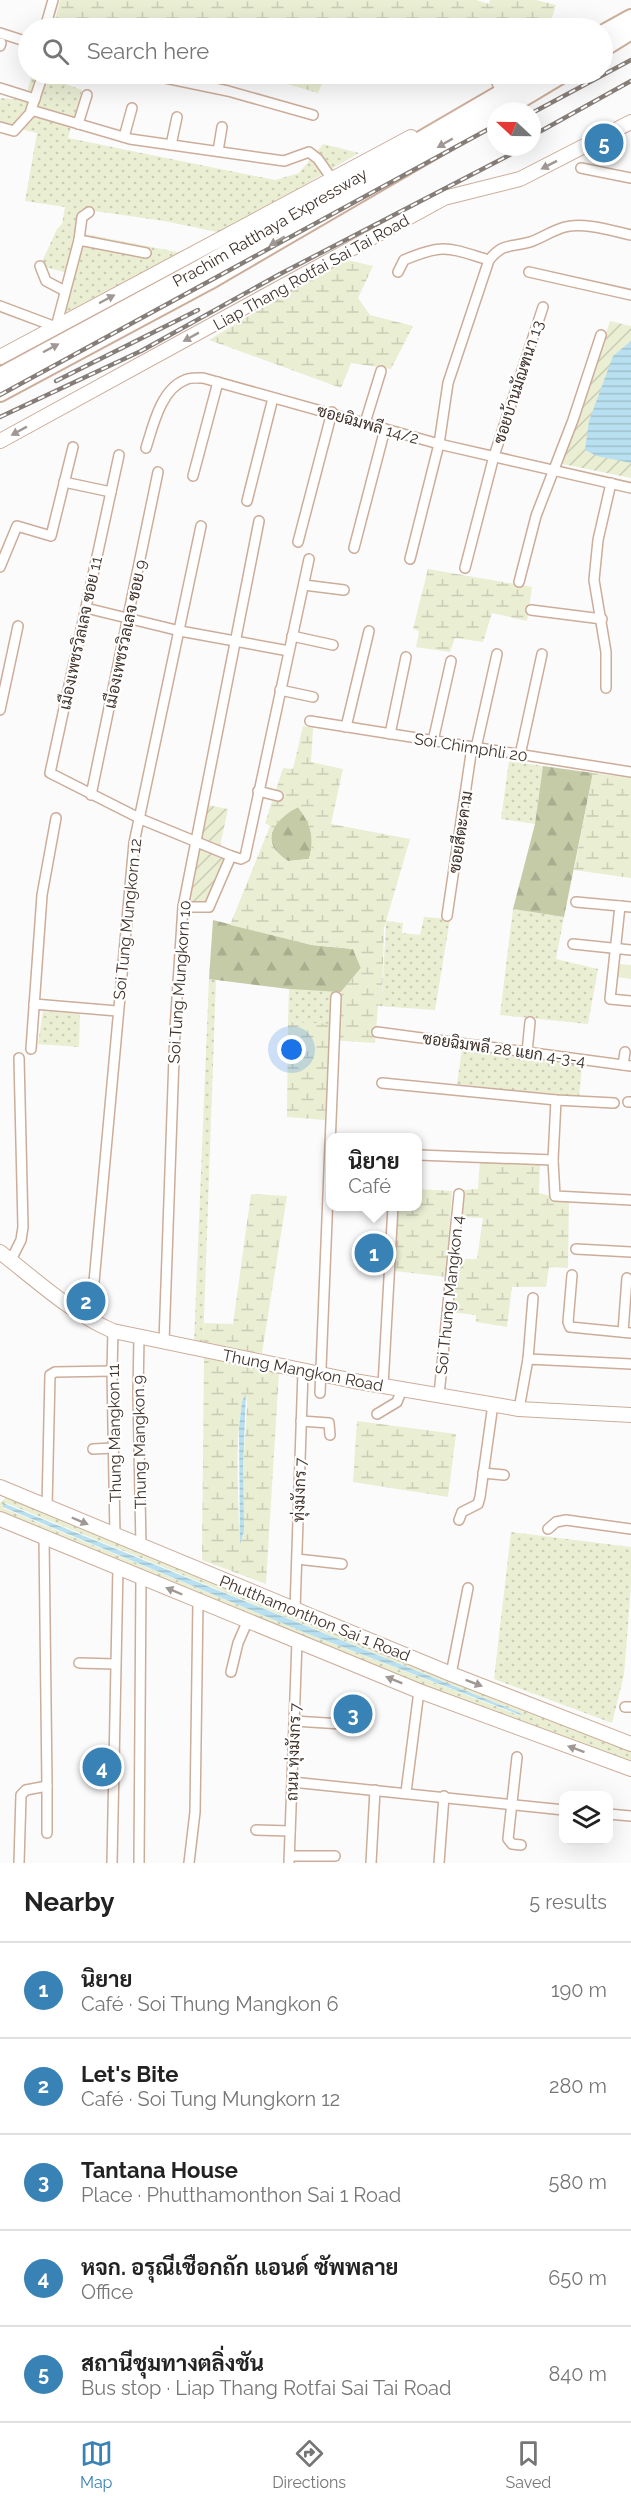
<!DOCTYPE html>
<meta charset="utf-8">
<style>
:root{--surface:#fff;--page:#f2f2f2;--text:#222;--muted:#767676;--line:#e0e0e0;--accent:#3982b6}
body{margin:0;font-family:Raleway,Sarabun,sans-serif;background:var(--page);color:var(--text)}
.controls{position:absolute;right:18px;bottom:18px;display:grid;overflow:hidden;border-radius:12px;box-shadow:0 6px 24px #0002}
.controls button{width:54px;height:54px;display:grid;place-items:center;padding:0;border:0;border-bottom:2px solid var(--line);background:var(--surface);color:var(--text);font:30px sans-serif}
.compass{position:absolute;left:487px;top:102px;width:54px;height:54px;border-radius:50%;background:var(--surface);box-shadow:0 6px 24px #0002;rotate:292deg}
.you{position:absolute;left:292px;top:1050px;width:21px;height:21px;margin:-15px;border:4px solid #fff;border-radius:50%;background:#1a73e8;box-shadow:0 0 0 9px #1a73e833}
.badge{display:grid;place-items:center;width:39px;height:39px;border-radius:50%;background:var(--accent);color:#fff;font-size:20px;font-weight:700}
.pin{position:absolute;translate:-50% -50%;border:3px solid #fff;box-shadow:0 2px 6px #0006}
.popup{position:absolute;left:326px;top:1133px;width:96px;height:78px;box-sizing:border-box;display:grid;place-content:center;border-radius:12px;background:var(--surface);filter:drop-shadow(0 2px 4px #0005);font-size:20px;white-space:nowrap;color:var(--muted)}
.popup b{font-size:22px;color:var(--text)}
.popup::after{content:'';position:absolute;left:50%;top:100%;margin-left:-12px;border:12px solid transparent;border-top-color:var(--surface)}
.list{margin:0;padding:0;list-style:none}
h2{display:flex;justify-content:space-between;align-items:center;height:78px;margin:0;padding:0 24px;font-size:26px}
h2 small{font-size:20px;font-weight:400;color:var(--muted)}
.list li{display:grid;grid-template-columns:39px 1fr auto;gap:18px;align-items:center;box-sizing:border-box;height:96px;padding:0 24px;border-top:2px solid var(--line)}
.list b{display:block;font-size:22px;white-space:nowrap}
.list p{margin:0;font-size:20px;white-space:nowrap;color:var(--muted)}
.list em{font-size:20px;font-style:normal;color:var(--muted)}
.icon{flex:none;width:33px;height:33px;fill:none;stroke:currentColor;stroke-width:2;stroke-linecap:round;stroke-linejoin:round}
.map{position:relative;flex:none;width:631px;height:1863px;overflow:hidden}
.search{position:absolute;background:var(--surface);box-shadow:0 6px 24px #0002;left:18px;right:18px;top:18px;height:66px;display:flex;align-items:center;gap:15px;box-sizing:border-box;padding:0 21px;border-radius:33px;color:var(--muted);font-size:22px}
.sheet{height:558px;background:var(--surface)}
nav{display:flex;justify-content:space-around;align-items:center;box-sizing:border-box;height:84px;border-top:2px solid var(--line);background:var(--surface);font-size:16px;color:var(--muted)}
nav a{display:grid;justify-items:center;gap:3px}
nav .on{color:var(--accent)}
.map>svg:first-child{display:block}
.grass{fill:url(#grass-dots);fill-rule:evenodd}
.forest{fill:url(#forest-firs)}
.wetland{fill:url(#wetland-marsh);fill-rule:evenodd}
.garden{fill:url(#garden-furrows)}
.water{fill:url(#water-rules)}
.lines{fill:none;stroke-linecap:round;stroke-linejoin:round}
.street-casing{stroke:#ccad9a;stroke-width:12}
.secondary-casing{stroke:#ccad9a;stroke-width:16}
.highway-casing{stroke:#ccad9a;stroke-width:20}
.street{stroke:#fff;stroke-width:9}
.secondary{stroke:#fff;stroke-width:14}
.highway{stroke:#fff;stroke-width:16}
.rail-casing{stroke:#857d78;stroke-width:4.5}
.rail{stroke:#fff;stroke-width:2;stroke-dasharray:7;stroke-linecap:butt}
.oneway{fill:#9f9894}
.labels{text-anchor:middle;stroke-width:4.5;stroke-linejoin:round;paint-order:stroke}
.street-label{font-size:16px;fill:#3f322a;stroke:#fff}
</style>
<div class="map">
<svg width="631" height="1863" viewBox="0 0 631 1863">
<defs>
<pattern id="grass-dots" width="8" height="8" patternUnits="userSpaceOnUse" patternTransform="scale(1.5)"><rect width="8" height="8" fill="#eaeed3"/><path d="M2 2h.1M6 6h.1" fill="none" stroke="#cacdb5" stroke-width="1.8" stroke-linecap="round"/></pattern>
<pattern id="forest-firs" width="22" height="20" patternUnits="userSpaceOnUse" patternTransform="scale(1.5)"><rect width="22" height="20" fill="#c5caa7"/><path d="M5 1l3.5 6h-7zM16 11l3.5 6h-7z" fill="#aaae90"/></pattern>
<pattern id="wetland-marsh" width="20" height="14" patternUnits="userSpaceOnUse" patternTransform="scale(1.5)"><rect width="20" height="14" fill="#eaeed3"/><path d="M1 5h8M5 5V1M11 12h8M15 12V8" fill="none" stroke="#cacdb5"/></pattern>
<pattern id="garden-furrows" width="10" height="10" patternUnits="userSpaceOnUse" patternTransform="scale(1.5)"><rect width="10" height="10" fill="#eaeed3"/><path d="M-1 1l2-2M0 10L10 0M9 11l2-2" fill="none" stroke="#cacdb5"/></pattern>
<pattern id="water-rules" width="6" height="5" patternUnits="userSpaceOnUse" patternTransform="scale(1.5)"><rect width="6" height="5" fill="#b8e0f0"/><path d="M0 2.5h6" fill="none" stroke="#9fc1ce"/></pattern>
</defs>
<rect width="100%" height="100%" fill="#fbfbfb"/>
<g class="grass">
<polygon points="32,74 66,74 63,83 82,90 68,138 275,180 299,173 323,144 359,153 222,233 164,221 81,209 75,232 182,253 66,316 63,311 72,274 40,266 57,229 62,224 65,207 25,201 37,133 0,124 0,98 25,100"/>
<polygon points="509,761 543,766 535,824 501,819"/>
<polygon points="513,909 564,917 556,959 598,969 588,1024 500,1015"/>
<polygon points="424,917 450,919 435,1010 378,1006 382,999 386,921 403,923 402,933 420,935"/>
<polygon points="209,979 216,979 203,1345 194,1343"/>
<polygon points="289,989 334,991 333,1025 288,1022"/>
<polygon points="43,1011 80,1014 79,1047 38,1044"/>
<polygon points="462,1049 582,1065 579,1098 457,1084"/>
<path d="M6,1497L385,1652L631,1749V1761L469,1705L0,1513V1503ZM6,1503L518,1712L521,1716L306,1633L3,1508Z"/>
<polygon points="511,1532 631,1547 631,1586 624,1675 612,1723 494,1679"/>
</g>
<g class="forest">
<polygon points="543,766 593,773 564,917 513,909 535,824"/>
<path d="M298,807C311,824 315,838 309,859L288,861C283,858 277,853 274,848C264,830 284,814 298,807Z"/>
<polygon points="213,920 312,945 353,949 361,968 341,992 289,989 209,979"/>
</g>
<g class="wetland">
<polygon points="60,0 476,0 489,4 490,0 536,0 556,5 551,21 562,25 562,28 53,28"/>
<polygon points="253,74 326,74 318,93"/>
<polygon points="343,259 373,266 358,298 370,315 413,326 391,369 351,363 341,388 209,340"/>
<polygon points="428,569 532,587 527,621 492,613 483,642 455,638 450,652 416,647 419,631 413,629"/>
<path d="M303,726L313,728L311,762L343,769L331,824L410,839L384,928L382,1000L378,1006L375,1043L330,1040L325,1120L287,1117L288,1022L333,1024L341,992L361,968L353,949L312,945L230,925L270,826L265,823L283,768L293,769ZM298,807C311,824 315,838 309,859L288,861C284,858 277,853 274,848C264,830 284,814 298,807Z"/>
<polygon points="593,773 631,778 631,878 574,870"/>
<polygon points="620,964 631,965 631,979 617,977"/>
<polygon points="480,1160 540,1163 539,1193 569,1200 568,1268 549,1267 546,1287 512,1287 507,1327 476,1322 476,1315 449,1312 456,1259 477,1259 483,1218 460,1217 462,1190 478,1189"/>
<polygon points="418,1189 452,1191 446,1277 395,1271 398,1207 418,1206"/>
<polygon points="251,1194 287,1196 262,1353 203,1345 204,1323 233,1324"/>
<path d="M204,1358L279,1372L266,1584L202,1560ZM246,1393L247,1406L239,1533C239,1501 233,1419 246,1393Z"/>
<polygon points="357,1421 456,1434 448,1497 353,1482"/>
</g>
<g class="garden">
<polygon points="610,321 631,326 631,478 558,463 579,412"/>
<polygon points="207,805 228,809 220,846 200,837"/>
<polygon points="200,845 227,857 209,902 188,902"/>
</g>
<g class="water">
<polygon points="631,341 631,463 597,456 585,450 589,421 613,356"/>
<polygon points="246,1392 243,1470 244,1531 240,1544 239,1427 242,1402"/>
<polygon points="3,1503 518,1712 523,1716 306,1633 3,1507"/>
</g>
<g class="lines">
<defs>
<g id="street">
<polyline points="45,28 53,0"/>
<polyline points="0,33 28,42"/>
<polyline points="0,46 1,43"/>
<polyline points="43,74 31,110 130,139 284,161 309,152 318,159 332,179"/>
<polyline points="146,74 228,91 313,115"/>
<polyline points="493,74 499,87"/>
<polyline points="0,88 35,99"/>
<polyline points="78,124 87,95"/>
<polyline points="0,127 14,131 33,110"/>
<polyline points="124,137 132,108"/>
<polyline points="171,145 177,117"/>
<polyline points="218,151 222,127"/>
<polyline points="581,168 631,178"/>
<polyline points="79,240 82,217 89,212"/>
<polyline points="40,266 46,281 65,291"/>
<path d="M398,272L404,260C445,243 448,248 489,260"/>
<polyline points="529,272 631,295"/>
<polyline points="0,306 56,327 79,240 146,253"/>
<polyline points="365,423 381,371"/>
<path d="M146,448C153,426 161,389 185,380C190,377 198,378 203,378L439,444L631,488"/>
<polyline points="119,455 50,773 143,820 231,856 241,859 245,857 309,559"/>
<polyline points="193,476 218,382"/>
<polyline points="64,482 111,492"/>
<polyline points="247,501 273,398"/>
<polyline points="298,542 332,412"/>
<polyline points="354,548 385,429"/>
<path d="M410,559L439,444L448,383L489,260C504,242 510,248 530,242C542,238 553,230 565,227C585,222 612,231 631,235"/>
<polyline points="0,567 17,526 51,536 73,447"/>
<polyline points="465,568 494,456 543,307"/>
<polyline points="519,582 536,516 573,420 601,335"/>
<polyline points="304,585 344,590"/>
<polyline points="86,608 180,631 289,651"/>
<polyline points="531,610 602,619"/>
<polyline points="292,636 333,645"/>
<polyline points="606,688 606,652 594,580 598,540 611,483"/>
<polyline points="280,690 313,697"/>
<polyline points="0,710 18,626"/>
<polyline points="310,721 631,772"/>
<polyline points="346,727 369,631"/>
<polyline points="390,734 406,657"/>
<polyline points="433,741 451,661"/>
<polyline points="476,748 497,654"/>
<polyline points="520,755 542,654"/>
<polyline points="258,791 278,796"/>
<polyline points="91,795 158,472"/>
<polyline points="576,902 631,907"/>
<polyline points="620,906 610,999 631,1001"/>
<polyline points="183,907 209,907 231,856"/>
<polyline points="447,916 472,747"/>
<polyline points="573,944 631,950"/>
<polyline points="34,1004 117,1011"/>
<polyline points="377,1032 631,1066"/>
<polyline points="31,1049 42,895 56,818"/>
<polyline points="527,1052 530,1022"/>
<polyline points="623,1065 625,1052"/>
<polyline points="382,1083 556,1100 614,1103"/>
<polyline points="556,1100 553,1160 555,1196 631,1200"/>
<polyline points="628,1102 631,1102"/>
<polyline points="418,1155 553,1160"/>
<polyline points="576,1249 631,1252"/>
<polyline points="11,1260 21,1240 23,1227 19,1058"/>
<polyline points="572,1275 568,1322 570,1327 631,1333"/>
<polyline points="81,1314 92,1302 93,1293 134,843 201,526"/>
<polyline points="113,1331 112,1371 115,1536"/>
<polyline points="623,1332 627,1278"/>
<polyline points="139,1337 138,1393 141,1547"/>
<polyline points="164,1342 175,1029 183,907 259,521"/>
<polyline points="528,1359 533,1298"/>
<polyline points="383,1386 393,1206"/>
<polyline points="320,1393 336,997"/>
<polyline points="439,1395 459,1194"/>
<polyline points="519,1409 528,1359 631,1364"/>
<polyline points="377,1414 397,1402 402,1389"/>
<polyline points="301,1421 329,1423 330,1435"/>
<polyline points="93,1449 113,1448"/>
<polyline points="483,1473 504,1475"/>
<polyline points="47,1507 50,1375 55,1372 112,1371"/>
<polyline points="459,1520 462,1512 478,1504 480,1497 493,1404"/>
<polyline points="548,1529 556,1522 566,1520 631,1529"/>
<polyline points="297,1559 342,1564"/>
<polyline points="295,1610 303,1371"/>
<polyline points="79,1663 115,1664"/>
<polyline points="231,1672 238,1643 248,1620"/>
<polyline points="451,1674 468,1588"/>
<polyline points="625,1707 631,1707"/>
<polyline points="294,1721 342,1724"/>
<polyline points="517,1757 508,1839 512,1844 521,1845"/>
<polyline points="89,1760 112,1761"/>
<polyline points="292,1782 564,1810"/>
<polyline points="47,1786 47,1833"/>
<polyline points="406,1792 419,1691"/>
<polyline points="608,1814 631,1816"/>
<polyline points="256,1830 290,1831"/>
<polyline points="290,1856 335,1856"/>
<polyline points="19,1863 21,1795 26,1790 47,1786 44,1537"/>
<polyline points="112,1863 118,1567"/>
<polyline points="139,1863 141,1577"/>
<polyline points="189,1863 195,1812 198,1601"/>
<polyline points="289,1863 297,1641"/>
<polyline points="371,1863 375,1790"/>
<polyline points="439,1863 444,1796"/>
</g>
<g id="secondary">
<polyline points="0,357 411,137"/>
<polyline points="0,441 444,198 520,179 631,122"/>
<path d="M0,1252C36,1280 71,1313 113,1331L354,1381L519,1409L631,1415"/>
<polyline points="0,1487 451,1674 631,1744"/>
<polyline points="0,1519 419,1691 631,1769"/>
</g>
<g id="highway">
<polyline points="602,34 631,18"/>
<polyline points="602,49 631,31"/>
<polyline points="501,111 563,74"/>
<path id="s1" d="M0,376L202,267L534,74"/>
<polyline points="0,393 209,281 496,114"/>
</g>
</defs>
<use href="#street" class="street-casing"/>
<use href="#secondary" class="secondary-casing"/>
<use href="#highway" class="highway-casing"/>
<use href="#street" class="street"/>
<use href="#secondary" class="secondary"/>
<use href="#highway" class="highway"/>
<defs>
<g id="rail">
<polyline points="532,113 631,60"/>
<polyline points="532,136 631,81"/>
<polyline points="56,381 198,310"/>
<polyline points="0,395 496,125"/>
<polyline points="0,417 141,351 280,274 525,147"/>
</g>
</defs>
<use href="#rail" class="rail-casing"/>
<use href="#rail" class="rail"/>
</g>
<defs><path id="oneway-solid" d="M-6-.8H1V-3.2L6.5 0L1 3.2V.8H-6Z" transform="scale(1.5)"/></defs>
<g class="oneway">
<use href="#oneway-solid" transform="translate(445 143) rotate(150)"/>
<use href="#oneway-solid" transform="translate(549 165) rotate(153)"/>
<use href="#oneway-solid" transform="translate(277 241) rotate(150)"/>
<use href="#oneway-solid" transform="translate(107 299) rotate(-28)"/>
<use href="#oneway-solid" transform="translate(191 337) rotate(151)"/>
<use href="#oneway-solid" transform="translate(51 348) rotate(-28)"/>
<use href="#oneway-solid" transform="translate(19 431) rotate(151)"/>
<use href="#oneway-solid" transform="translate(80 1521) rotate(23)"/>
<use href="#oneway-solid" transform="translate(174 1591) rotate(-157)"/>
<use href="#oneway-solid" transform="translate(394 1680) rotate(-158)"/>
<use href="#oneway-solid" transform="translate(474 1683) rotate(21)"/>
<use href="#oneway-solid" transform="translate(576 1749) rotate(-160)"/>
</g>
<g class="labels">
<g class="street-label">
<text dy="6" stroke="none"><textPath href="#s1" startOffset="308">Prachim Ratthaya Expressway</textPath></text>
<text transform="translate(311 272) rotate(-29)" y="6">Liap Thang Rotfai Sai Tai Road</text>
<text transform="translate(518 382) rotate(-72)" y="6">ซอยบ้านมัณฑนา 13</text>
<text transform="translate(368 424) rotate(16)" y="6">ซอยฉิมพลี 14/2</text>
<text transform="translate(80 633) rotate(-78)" y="6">เมืองเพชรวิลเลจ ซอย 11</text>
<text transform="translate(125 634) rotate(-78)" y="6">เมืองเพชรวิลเลจ ซอย 9</text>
<text transform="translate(471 747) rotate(9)" y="6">Soi Chimphli 20</text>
<text transform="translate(460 832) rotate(-81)" y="6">ซอยสีตะคาม</text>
<text transform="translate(127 919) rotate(-84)" y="6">Soi Tung Mungkorn 12</text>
<text transform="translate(179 982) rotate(-86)" y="6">Soi Tung Mungkorn 10</text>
<text transform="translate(504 1049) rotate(8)" y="6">ซอยฉิมพลี 28 แยก 4-3-4</text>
<text transform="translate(449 1295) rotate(-84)" y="6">Soi Thung Mangkon 4</text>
<text transform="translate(303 1370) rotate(11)" y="6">Thung Mangkon Road</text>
<text transform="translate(114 1433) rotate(-91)" y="6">Thung Mangkon 11</text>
<text transform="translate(139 1442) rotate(-91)" y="6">Thung Mangkon 9</text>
<text transform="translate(299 1490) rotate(-88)" y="6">ทุ่งมังกร 7</text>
<text transform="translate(315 1618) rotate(22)" y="6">Phutthamonthon Sai 1 Road</text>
<text transform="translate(293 1752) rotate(-88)" y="6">ถนน ทุ่งมังกร 7</text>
</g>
</g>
</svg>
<div class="controls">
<button><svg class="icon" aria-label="layers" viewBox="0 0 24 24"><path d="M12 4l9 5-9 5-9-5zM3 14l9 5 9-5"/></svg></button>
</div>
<svg class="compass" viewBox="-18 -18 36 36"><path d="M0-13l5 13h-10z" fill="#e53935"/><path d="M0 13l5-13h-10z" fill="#767676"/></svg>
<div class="you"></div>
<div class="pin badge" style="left:374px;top:1253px">1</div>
<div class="popup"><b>นิยาย</b>Café</div>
<div class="pin badge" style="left:86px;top:1301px">2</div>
<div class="pin badge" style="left:353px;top:1714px">3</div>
<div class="pin badge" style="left:102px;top:1767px">4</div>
<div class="pin badge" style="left:604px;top:143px">5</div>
<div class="search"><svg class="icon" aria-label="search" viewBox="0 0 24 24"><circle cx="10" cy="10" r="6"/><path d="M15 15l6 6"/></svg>Search here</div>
</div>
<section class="sheet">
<h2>Nearby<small>5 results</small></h2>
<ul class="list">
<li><span class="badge">1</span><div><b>นิยาย</b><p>Café · Soi Thung Mangkon 6</p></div><em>190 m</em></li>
<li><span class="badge">2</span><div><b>Let's Bite</b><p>Café · Soi Tung Mungkorn 12</p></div><em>280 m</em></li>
<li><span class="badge">3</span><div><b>Tantana House</b><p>Place · Phutthamonthon Sai 1 Road</p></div><em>580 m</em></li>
<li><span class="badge">4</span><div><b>หจก. อรุณีเชือกถัก แอนด์ ซัพพลาย</b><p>Office</p></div><em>650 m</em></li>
<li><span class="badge">5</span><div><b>สถานีชุมทางตลิ่งชัน</b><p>Bus stop · Liap Thang Rotfai Sai Tai Road</p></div><em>840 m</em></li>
</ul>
</section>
<nav>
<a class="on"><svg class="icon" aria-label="map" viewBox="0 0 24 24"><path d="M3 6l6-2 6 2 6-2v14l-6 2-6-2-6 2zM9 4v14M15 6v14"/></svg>Map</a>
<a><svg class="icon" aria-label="directions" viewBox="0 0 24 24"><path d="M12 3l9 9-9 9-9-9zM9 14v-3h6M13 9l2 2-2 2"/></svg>Directions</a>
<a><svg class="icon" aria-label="saved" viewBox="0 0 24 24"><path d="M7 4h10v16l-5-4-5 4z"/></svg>Saved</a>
</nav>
